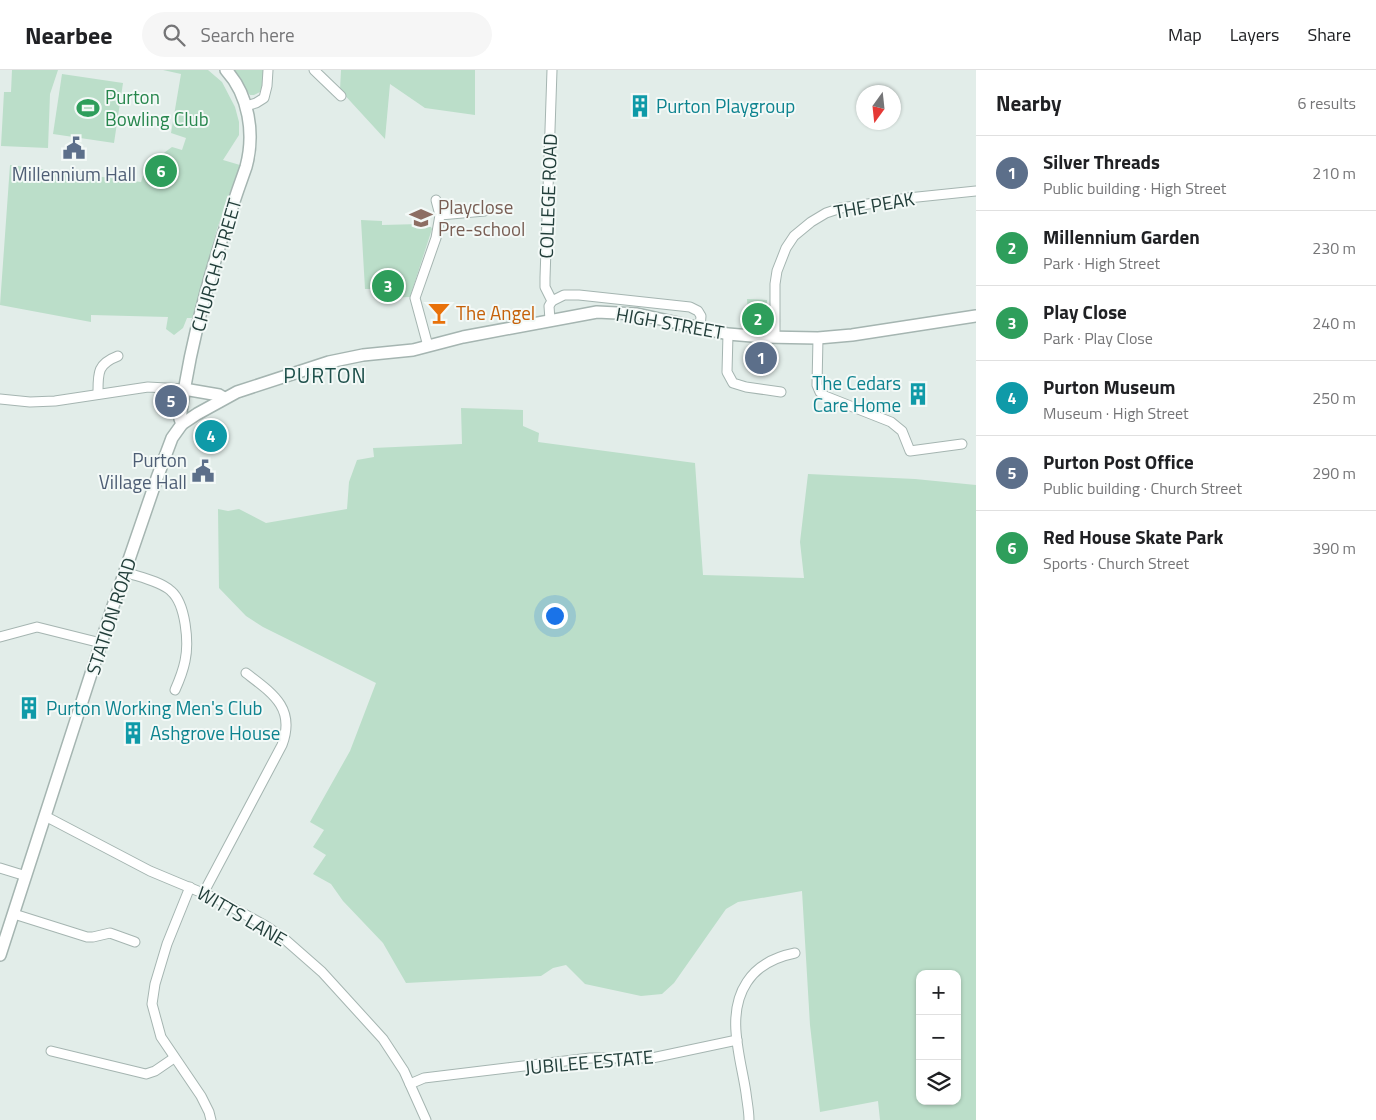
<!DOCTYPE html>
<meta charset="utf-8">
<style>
:root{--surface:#fff;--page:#f6f6f6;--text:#202124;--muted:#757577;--line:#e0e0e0;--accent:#2563eb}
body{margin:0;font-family:"Titillium Web",sans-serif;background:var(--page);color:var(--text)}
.controls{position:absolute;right:15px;bottom:15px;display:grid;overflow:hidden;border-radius:10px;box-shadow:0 1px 4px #0004}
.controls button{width:45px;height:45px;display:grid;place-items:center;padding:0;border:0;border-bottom:1px solid var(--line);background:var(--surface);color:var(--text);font:25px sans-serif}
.compass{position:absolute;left:856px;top:15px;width:45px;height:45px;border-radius:50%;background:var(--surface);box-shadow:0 1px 4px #0004;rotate:195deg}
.you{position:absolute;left:554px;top:545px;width:18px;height:18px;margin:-12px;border:4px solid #fff;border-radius:50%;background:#1a73e8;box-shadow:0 0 0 8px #1a73e833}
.badge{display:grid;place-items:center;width:32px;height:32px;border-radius:50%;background:var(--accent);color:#fff;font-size:16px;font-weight:700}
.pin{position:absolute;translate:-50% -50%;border:2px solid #fff;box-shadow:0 1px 5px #0006}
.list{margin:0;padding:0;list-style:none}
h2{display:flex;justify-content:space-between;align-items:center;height:65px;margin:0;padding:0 20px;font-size:21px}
h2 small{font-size:16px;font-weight:400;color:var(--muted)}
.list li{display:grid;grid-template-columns:32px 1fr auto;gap:15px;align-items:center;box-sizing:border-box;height:75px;padding:0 20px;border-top:1px solid var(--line)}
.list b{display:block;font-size:19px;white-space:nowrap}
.list p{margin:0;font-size:16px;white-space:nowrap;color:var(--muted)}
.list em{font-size:16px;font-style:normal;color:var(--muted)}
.icon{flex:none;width:28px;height:28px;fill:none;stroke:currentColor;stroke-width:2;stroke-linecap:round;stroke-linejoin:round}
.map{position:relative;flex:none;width:976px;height:1050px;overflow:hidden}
header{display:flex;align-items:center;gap:30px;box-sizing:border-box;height:70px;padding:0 25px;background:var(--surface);border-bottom:1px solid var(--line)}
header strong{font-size:24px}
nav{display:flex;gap:28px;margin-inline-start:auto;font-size:18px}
.search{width:350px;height:45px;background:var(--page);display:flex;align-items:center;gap:12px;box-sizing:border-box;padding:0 18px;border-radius:28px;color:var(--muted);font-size:19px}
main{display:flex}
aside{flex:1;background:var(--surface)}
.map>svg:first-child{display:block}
.green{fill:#bbdec9;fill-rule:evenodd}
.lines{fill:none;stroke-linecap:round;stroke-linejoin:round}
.minor-casing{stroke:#a5b5b1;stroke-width:11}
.tertiary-casing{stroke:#a5b5b1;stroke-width:14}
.minor{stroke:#fff;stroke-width:9}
.tertiary{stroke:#fff;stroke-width:11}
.labels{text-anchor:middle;stroke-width:4;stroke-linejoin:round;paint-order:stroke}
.leisure-label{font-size:19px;fill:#27864d;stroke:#f3f9f7;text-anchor:start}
.culture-label{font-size:19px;fill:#0d838f;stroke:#f3f9f7;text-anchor:start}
.service-label{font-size:19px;fill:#4e5e75;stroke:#f3f9f7}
.street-label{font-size:19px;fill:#223e3a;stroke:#f3f9f7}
.education-label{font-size:19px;fill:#785e54;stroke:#f3f9f7;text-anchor:start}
.food-label{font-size:19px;fill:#c56008;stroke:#f3f9f7;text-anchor:start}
.quarter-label{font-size:21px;letter-spacing:1px;fill:#1e504b;stroke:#f3f9f7}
</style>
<header>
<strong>Nearbee</strong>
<div class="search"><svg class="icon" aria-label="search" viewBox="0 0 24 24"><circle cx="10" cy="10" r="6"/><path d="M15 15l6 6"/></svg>Search here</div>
<nav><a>Map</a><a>Layers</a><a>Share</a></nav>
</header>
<main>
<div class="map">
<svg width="976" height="1050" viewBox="0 0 976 1050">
<rect width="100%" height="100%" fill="#e2ede9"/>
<g class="green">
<polygon points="12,0 58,0 50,24 48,78 1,76 4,22 11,22"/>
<polygon points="163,0 208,0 222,12 235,37 239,52 239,65 223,90 240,95 217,159 194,248 187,248 183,258 174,265 166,259 168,247 91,245 91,252 0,235 10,95 141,112 146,96 172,77 182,80 186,68 171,63 181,4"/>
<polygon points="232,0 263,0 264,10 260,22 254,25 250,25"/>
<polygon points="341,0 475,0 475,45 425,38 390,14 385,69 340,20"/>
<polygon points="62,4 123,13 114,73 53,64"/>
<polygon points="361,150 382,151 382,155 420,154 431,157 432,159 410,227 379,228 378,219 365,219"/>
<polygon points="747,229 767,230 767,256 760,260 749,258"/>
<path d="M461,338L523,340V356L539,363L538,372L695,393L703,505L804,508L800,472L808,404L915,409L976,415V1050H880L878,1031L820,1042L810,955L802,821L738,832L726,839L674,913L662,924L641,926L585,914L566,895L553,898L541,906L406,913L383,873L343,831L331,814L313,804L326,785L313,777L324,760L310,752L350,681L376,613L263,557L246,546L219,518L218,439L228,441L239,439L266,453L347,439L349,412L357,390L374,387L373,378L462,374ZM920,904H957V1031H920Z"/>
</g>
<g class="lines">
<defs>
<g id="minor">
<polyline points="314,0 341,26"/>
<polyline points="246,36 256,33 264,28 267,16 268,0"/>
<polyline points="436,130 440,145 485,141"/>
<polyline points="552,231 564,225 579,225 690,237 698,241 701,246 700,258"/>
<polyline points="550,250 549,236 552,231 545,217 545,208 552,0"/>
<polyline points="728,264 727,302 733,313 746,317 781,322"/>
<polyline points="775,267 775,214 777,201 786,178 794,166 811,152 826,143 841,138 908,128 976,121"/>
<polyline points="818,268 817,315 820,322 825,326 891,352 902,361 910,381 962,374"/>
<polyline points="428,276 415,228 436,168 440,145"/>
<path d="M98,324C98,303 97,294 118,286"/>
<polyline points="0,329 30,332 55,331 148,317 184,319"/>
<path d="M125,502C139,507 160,511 171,521C186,534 189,573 185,591C183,601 179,611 175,620"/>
<polyline points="0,567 37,557 101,573"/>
<polyline points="45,746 150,801 217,829 266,856 281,866 322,902 383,969 404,1001 426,1050"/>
<polyline points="0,798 26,806"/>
<polyline points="190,817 167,874 155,914 152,934 161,967 201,1026 209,1042 211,1050"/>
<path d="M204,822L282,675C296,638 272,623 246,603"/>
<polyline points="14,844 87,867 93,867 110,863 135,872"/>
<polyline points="51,981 146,1004 155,1001 174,988"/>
<polyline points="410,1014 424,1008 590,988 652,988 737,970"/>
<path d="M749,1050C749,1041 747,1032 746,1023C741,988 725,945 747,912C758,895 775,887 795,883"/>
</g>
<g id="tertiary">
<polyline points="184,319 219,325 224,328"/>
<path d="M182,354L180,349C191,263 217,178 246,97C255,64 249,25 226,0"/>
<polyline points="0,885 111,542 157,408 172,368 182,354 197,344 237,322 329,292 363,285 413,280 463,267 597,242 637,244 728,264 764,267 818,268 852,265 976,246"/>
</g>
</defs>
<use href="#minor" class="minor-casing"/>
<use href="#tertiary" class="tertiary-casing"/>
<use href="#minor" class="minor"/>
<use href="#tertiary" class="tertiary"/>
</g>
<defs>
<symbol id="building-bare" viewBox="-9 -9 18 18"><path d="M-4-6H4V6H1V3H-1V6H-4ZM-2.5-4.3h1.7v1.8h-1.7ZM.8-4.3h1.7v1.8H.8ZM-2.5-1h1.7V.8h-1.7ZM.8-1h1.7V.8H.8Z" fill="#0f9aa8" stroke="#f3f9f7" stroke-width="2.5" paint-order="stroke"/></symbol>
<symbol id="stadium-bare" viewBox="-9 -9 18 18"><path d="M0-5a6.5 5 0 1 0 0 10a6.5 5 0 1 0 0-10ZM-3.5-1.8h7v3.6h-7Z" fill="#2e9e5b" stroke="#f3f9f7" stroke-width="2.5" paint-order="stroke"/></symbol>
<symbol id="civic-bare" viewBox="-9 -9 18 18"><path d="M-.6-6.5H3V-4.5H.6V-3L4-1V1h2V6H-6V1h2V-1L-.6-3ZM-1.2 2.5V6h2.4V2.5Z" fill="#5c6f8a" stroke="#f3f9f7" stroke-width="2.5" paint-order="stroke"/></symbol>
<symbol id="school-bare" viewBox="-9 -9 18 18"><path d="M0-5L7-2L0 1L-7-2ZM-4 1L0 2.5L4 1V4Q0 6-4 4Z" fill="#8d6e63" stroke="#f3f9f7" stroke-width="2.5" paint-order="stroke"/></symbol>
<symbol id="bar-bare" viewBox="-9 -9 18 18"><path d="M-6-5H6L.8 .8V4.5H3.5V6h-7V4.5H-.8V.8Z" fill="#e8710a" stroke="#f3f9f7" stroke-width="2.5" paint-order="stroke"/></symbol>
</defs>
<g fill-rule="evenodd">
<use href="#building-bare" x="624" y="20" width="32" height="32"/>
<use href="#stadium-bare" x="72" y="22" width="32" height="32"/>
<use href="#civic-bare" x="58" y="62" width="32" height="32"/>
<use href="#school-bare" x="405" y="132" width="32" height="32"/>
<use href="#bar-bare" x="423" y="227" width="32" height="32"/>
<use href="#building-bare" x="902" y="308" width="32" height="32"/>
<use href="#civic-bare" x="187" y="385" width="32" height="32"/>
<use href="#building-bare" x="13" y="622" width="32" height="32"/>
<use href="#building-bare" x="117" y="647" width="32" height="32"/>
</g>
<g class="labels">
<g class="leisure-label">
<text x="105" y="34">Purton<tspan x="105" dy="22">Bowling Club</tspan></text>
</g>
<g class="culture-label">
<text x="656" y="43">Purton Playgroup</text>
<text x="901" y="320" text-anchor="end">The Cedars<tspan x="901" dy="22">Care Home</tspan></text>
<text x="46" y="645">Purton Working Men's Club</text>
<text x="150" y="670">Ashgrove House</text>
</g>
<g class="service-label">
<text x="74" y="111">Millennium Hall</text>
<text x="187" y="397" text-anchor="end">Purton<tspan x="187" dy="22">Village Hall</tspan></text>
</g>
<g class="street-label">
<text transform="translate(548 126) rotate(-88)" y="7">COLLEGE ROAD</text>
<text transform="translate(874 135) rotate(-10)" y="7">THE PEAK</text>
<text transform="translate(216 195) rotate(-74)" y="7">CHURCH STREET</text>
<text transform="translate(670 253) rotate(10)" y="7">HIGH STREET</text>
<text transform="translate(111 546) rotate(-72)" y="7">STATION ROAD</text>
<text transform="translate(242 846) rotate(30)" y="7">WITTS LANE</text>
<text transform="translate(589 992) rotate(-5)" y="7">JUBILEE ESTATE</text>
</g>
<g class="education-label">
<text x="438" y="144">Playclose<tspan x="438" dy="22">Pre-school</tspan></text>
</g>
<g class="food-label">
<text x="456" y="250">The Angel</text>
</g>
<g class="quarter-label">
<text x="325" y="313">PURTON</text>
</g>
</g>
</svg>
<div class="controls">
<button>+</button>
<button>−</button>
<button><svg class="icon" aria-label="layers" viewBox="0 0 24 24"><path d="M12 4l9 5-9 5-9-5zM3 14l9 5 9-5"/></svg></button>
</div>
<svg class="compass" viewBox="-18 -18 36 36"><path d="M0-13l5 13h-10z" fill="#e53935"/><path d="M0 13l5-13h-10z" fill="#757577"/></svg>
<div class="you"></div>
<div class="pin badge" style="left:761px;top:288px;background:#5c6f8a">1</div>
<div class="pin badge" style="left:758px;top:249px;background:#2e9e5b">2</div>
<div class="pin badge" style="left:388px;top:216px;background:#2e9e5b">3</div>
<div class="pin badge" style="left:211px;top:366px;background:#0f9aa8">4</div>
<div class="pin badge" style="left:171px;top:331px;background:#5c6f8a">5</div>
<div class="pin badge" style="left:161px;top:101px;background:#2e9e5b">6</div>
</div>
<aside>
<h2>Nearby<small>6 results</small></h2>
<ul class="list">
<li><span class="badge" style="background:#5c6f8a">1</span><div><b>Silver Threads</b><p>Public building · High Street</p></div><em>210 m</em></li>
<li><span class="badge" style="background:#2e9e5b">2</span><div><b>Millennium Garden</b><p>Park · High Street</p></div><em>230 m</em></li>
<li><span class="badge" style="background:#2e9e5b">3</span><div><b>Play Close</b><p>Park · Play Close</p></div><em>240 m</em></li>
<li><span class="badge" style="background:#0f9aa8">4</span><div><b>Purton Museum</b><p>Museum · High Street</p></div><em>250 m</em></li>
<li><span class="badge" style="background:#5c6f8a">5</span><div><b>Purton Post Office</b><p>Public building · Church Street</p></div><em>290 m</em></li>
<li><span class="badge" style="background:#2e9e5b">6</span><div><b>Red House Skate Park</b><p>Sports · Church Street</p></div><em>390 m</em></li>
</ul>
</aside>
</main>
